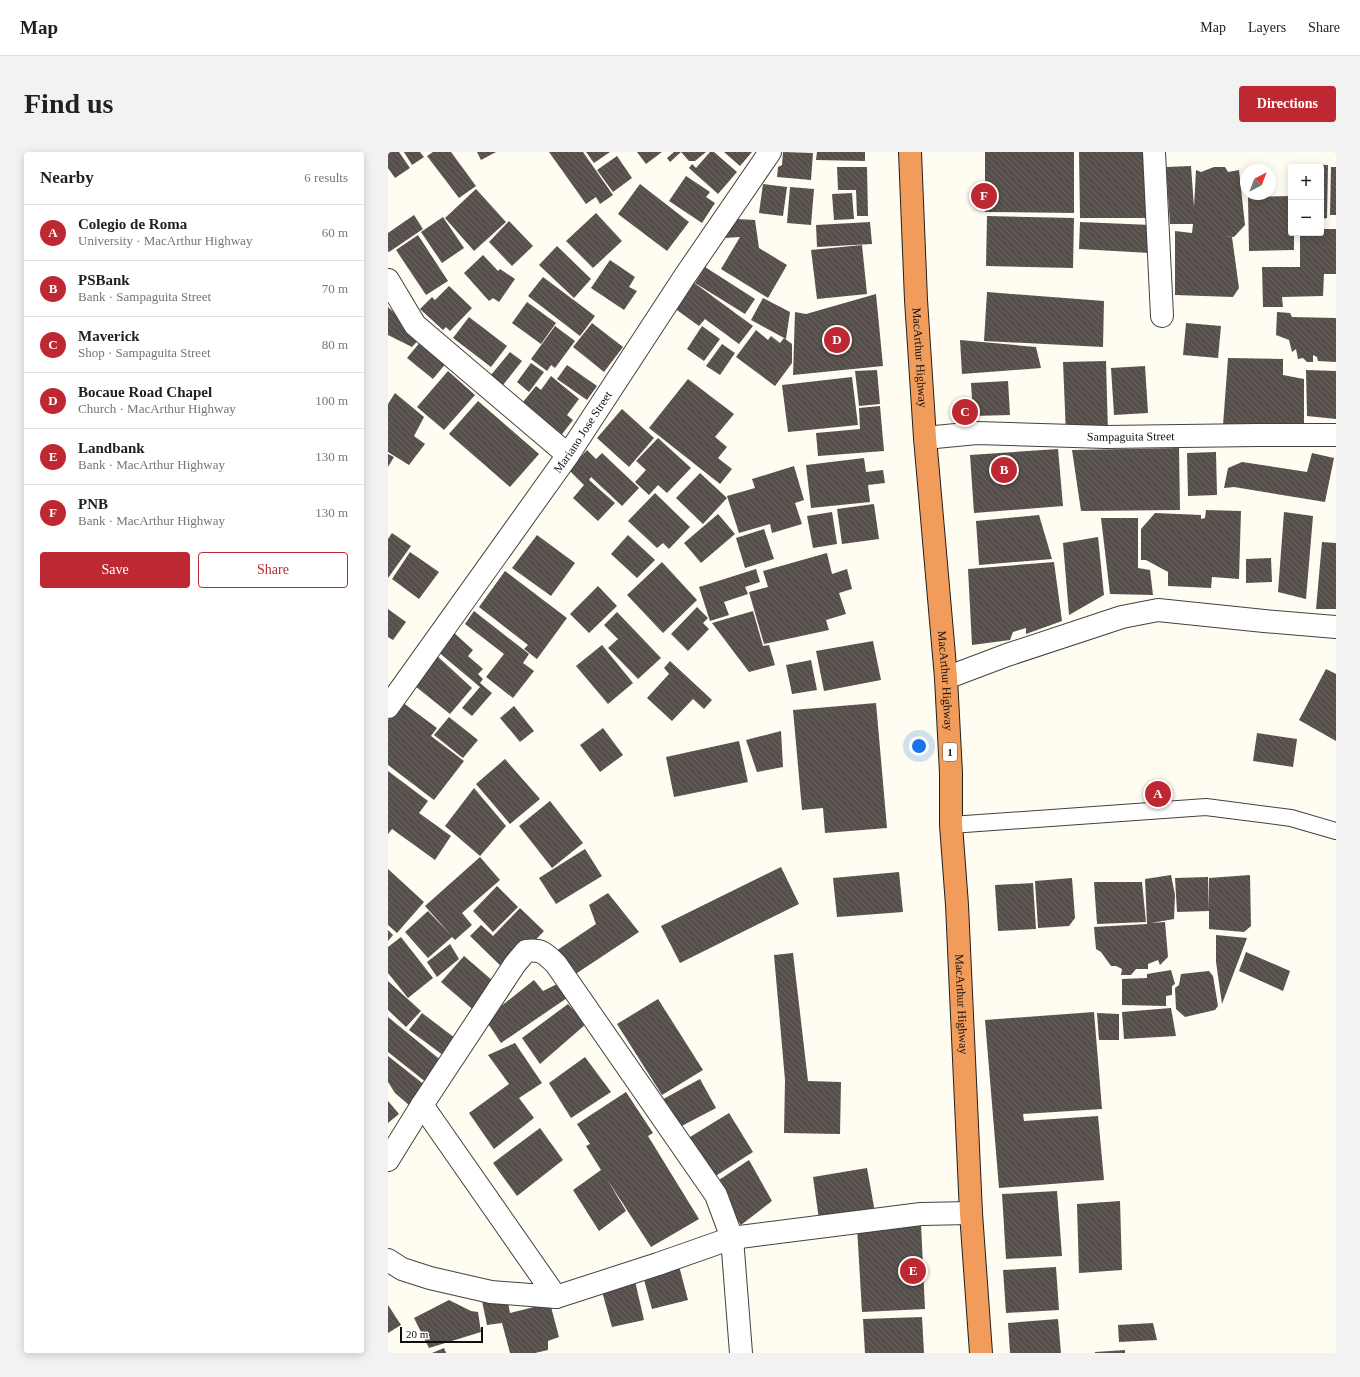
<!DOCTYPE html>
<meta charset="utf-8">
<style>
:root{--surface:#fff;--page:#f2f2f2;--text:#202124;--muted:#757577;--line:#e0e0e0;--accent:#be2832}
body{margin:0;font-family:Georgia,serif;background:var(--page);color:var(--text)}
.controls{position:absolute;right:12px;top:12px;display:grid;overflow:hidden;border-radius:4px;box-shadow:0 2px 10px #0003}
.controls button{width:36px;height:36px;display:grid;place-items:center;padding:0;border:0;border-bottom:1px solid var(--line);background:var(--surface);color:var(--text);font:20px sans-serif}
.compass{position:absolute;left:852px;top:12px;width:36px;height:36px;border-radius:50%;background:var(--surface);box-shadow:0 2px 10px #0003;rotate:42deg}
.scale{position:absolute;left:12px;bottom:10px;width:83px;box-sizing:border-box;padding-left:4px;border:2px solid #0f0f0f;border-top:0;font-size:11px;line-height:14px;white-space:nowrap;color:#0f0f0f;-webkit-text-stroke:3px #fff;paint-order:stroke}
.you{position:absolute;left:531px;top:594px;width:14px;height:14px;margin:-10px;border:3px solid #fff;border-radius:50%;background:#1a73e8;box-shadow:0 0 0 6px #1a73e833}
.badge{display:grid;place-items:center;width:26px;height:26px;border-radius:50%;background:var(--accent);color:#fff;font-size:13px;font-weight:700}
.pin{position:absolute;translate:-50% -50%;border:2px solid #fff;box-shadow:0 1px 4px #0006}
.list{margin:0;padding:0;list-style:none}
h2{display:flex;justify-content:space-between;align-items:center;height:52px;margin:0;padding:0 16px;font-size:17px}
h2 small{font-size:13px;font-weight:400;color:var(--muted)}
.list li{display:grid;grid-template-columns:26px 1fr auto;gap:12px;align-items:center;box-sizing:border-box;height:56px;padding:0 16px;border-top:1px solid var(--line)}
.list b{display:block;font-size:15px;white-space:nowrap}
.list p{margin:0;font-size:13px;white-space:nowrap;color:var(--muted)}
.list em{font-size:13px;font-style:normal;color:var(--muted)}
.actions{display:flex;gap:8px;padding:12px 16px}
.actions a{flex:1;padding:9px 0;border:1px solid var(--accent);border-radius:4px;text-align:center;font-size:14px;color:var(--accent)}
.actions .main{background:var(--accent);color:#fff}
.map{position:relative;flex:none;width:948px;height:1201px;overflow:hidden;border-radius:4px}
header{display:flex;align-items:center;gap:24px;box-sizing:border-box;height:56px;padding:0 20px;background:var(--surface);border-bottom:1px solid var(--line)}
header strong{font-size:19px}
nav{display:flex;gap:22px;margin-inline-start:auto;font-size:14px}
.intro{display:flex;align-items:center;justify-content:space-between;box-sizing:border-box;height:96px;padding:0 24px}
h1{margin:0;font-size:28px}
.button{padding:10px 18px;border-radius:4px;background:var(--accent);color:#fff;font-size:14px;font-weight:700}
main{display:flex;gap:24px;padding:0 24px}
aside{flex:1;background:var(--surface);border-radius:4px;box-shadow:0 2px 10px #0003}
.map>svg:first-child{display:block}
.building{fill:url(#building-back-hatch)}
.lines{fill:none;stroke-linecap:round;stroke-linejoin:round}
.lane-casing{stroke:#424242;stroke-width:18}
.street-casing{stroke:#424242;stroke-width:24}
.highway-casing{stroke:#202020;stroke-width:24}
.lane{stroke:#fff;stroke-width:16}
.street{stroke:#fff;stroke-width:22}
.highway{stroke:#f29c5b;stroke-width:22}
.labels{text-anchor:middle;stroke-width:4;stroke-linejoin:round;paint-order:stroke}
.shield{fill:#fff;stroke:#575757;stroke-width:1}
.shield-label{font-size:11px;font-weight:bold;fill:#0f0f0f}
.street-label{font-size:12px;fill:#0f0f0f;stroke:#fff}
</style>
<header>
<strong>Map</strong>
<nav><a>Map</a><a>Layers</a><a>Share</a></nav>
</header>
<div class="intro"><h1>Find us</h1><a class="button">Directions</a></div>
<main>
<aside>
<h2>Nearby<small>6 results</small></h2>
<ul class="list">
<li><span class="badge">A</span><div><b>Colegio de Roma</b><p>University · MacArthur Highway</p></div><em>60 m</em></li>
<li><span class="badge">B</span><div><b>PSBank</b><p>Bank · Sampaguita Street</p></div><em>70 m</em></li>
<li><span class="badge">C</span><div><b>Maverick</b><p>Shop · Sampaguita Street</p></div><em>80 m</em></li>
<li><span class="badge">D</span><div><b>Bocaue Road Chapel</b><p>Church · MacArthur Highway</p></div><em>100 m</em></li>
<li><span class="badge">E</span><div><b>Landbank</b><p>Bank · MacArthur Highway</p></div><em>130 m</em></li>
<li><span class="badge">F</span><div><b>PNB</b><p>Bank · MacArthur Highway</p></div><em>130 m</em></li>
</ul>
<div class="actions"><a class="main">Save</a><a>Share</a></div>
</aside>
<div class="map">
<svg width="948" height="1201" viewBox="0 0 948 1201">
<defs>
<pattern id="building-back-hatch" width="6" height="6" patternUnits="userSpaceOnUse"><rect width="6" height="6" fill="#574f4b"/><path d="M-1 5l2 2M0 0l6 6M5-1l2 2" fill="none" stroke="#6a6461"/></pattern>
</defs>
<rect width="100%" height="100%" fill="#fffcf1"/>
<g class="building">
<polygon points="0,0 11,0 22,16 7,26 0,16"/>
<polygon points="16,0 32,0 36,5 24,13"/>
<polygon points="45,0 63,0 88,34 71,46 39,4"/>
<polygon points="89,0 108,0 93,8"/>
<polygon points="161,0 195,0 225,43 212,52 208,45 198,52"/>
<polygon points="198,0 222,0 206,11"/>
<polygon points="249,0 274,0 258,12"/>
<polygon points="286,0 318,0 307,9 301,9 293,0 282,10 279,6"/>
<polygon points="322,0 326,0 349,20 330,42 301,16 304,12 308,16"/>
<polygon points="336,0 364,0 352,14"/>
<polygon points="395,0 425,1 423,28 389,25 390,15 394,13"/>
<polygon points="429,0 477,0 477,9 428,8"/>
<polygon points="597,0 686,0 686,61 597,60"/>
<polygon points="691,0 757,0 758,66 692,66"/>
<polygon points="229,4 244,26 225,40 209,18"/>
<polygon points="911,12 940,13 939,66 933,67 933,15 911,15"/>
<polygon points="803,14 806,55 808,18 813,20 826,15 837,15 840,20 851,18 857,73 846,85 834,84 844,85 851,136 845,145 787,143 787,79 804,81 805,72 782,72 778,15"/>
<polygon points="449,15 479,15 480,64 469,64 468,38 450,38"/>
<polygon points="943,15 948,15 948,63 942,63"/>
<polygon points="298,24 322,40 318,45 327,51 314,71 281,49"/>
<polygon points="252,32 301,70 279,99 230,62"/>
<polygon points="375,32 399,35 395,64 371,61"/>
<polygon points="402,35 426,37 423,73 399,71"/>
<polygon points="88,37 118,70 86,99 57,66"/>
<polygon points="464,41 466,67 446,68 444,42"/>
<polygon points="903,44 903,81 906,81 906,98 861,99 860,45"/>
<polygon points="208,61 234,89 205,116 178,89"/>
<polygon points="26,63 35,77 1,100 0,99 0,81"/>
<polygon points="599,64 686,66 685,116 598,114"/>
<polygon points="55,65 76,96 54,111 33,80"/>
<polygon points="349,67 367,68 371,96 399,113 380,146 333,117 352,85 336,86"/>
<polygon points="121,69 145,94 124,114 101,90"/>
<polygon points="482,70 484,92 429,95 428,73"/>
<polygon points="692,70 763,73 762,101 691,97"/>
<polygon points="933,77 948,77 948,122 936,122 935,144 894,145 895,155 875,155 874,115 912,115 912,81 933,81"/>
<polygon points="30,83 60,129 38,143 8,98"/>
<polygon points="474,93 479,142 429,147 423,98"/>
<polygon points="169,94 203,127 186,146 151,113"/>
<polygon points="95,103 110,119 112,117 127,127 111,150 105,146 101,149 76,121"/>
<polygon points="222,108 247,125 241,135 249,139 236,158 203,136"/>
<polygon points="317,115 367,147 357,162 307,131"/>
<polygon points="155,125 207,164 192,184 140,144"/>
<polygon points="305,130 365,174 351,192 317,167 311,174 286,156"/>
<polygon points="61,134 84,156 62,179 58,175 55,178 32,157 44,145 47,148"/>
<polygon points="599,140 716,149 715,195 596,189"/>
<polygon points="488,142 495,214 405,223 407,160 418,162"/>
<polygon points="375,146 402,160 398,187 363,168"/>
<polygon points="139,150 168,171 153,192 124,171"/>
<polygon points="0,155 33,185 24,195 0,183"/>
<polygon points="889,160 902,161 904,165 948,166 948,210 930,209 929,205 925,203 925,210 919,210 915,206 910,207 908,197 904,200 901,188 888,183"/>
<polygon points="81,165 119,194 103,215 65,186"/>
<polygon points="204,171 235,195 216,220 185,195"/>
<polygon points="798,171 833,174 830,206 795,203"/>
<polygon points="167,174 187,189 167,216 163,213 159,219 143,207"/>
<polygon points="314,174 332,187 316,209 299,197"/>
<polygon points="368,178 380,188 383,184 392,191 396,186 404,192 404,211 387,234 348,205"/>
<polygon points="572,188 648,195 653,216 574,222"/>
<polygon points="33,189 59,210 45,227 19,206"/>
<polygon points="334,192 347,201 332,223 318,214"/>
<polygon points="122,200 134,209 115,233 103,223"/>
<polygon points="840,206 895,207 895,223 916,227 916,284 865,282 860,294 834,287"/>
<polygon points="718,209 720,282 678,283 675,210"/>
<polygon points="143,211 156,220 141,240 129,230"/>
<polygon points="179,213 209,234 199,248 169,227"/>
<polygon points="757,214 760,261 726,263 723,216"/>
<polygon points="489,218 492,252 471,254 467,219"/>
<polygon points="918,218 948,219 948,267 919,264"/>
<polygon points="60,219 87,243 56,278 29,255"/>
<polygon points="163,224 191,247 179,263 185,268 171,286 131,255 148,234 153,238"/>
<polygon points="464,225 470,273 400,280 394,233"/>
<polygon points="300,227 346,262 327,285 339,295 330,306 344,317 332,332 261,276"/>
<polygon points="620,229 622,263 585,264 583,231"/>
<polygon points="7,241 36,265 26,284 37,292 21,313 0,300 0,252"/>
<polygon points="90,249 151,302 122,335 61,282"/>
<polygon points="492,254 496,299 430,304 428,281 472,277 471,256"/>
<polygon points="234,257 266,286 241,315 209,286"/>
<polygon points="270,286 303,316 279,341 270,333 261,343 247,330 258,318 248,309"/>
<polygon points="791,296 792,358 693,359 684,298"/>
<polygon points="670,297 675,354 586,361 582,303"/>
<polygon points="199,298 208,307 214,301 251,336 234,354 203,325 201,328 227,351 210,369 185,346 196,333 181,318"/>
<polygon points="828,300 829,343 800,344 799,301"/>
<polygon points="924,301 946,306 937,350 846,335 836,336 840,316 854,310 919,320"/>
<polygon points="0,302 6,305 0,315"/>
<polygon points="476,306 478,320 495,318 497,331 480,333 482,350 423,356 418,313"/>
<polygon points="406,314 416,348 407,351 414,372 384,381 382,372 351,381 339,344 367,336 364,327"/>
<polygon points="312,321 339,346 315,372 288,346"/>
<polygon points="267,341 302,375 281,397 275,391 269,396 240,369"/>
<polygon points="486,352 491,387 454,392 449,357"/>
<polygon points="818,358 853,359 851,427 824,425 823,436 780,434 780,420 758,408 753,408 753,377 767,361 813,363 813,367 817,366"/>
<polygon points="444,360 449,392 425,396 419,364"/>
<polygon points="896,360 925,364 918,447 890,440"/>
<polygon points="330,362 347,382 313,411 296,391"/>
<polygon points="651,363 664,407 591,413 588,369"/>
<polygon points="713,366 750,366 750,416 762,418 765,443 722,442"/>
<polygon points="376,377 386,407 357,416 348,386"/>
<polygon points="4,381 23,394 0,426 0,387"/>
<polygon points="149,383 187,411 163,444 124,416"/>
<polygon points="240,383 267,408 249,426 223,402"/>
<polygon points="710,385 716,443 681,463 675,391"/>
<polygon points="934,390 948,391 948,457 928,457"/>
<polygon points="22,400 51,420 31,447 4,427"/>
<polygon points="439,401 444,422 459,417 464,437 451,441 458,462 438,468 441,478 376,492 361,440 380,435 375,419"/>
<polygon points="883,406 884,430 858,431 858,407"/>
<polygon points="274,410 309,448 275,481 239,443"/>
<polygon points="666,410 674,469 638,482 638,476 625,480 622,488 584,493 580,417"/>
<polygon points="368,417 372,430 357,435 360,442 336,450 341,463 322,469 311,435"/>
<polygon points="117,419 179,466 149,507 136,497 140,493 91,455"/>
<polygon points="210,434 229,454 201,481 182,462"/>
<polygon points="309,455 320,466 315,471 321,477 300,499 283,482"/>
<polygon points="0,457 18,470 5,488 0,485"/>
<polygon points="86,459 141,502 135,511 146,519 125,546 98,525 116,502 77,472"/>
<polygon points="365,459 375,494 381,493 387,513 361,520 324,471"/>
<polygon points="229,460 273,506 250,527 220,496 230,487 216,473"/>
<polygon points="64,479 85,498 80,504 95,517 90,522 95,527 92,531 104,541 84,564 74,556 92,535 48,498"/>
<polygon points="485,489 493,528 436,539 428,499"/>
<polygon points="214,493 245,531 220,552 188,514"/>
<polygon points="48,503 84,536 62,562 27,534"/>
<polygon points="423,508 429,538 404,542 398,513"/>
<polygon points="282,509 324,548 316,557 305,547 284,569 259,546 281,522 276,516"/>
<polygon points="938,517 948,522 948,589 911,568"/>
<polygon points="14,550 49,576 43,584 76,609 46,648 0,613 0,568"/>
<polygon points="488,551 499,676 437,681 435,656 414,658 405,558"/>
<polygon points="126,554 146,579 132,590 112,566"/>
<polygon points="61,565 90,588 75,606 46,583"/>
<polygon points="215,576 235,603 212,620 192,593"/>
<polygon points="393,579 395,615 369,620 358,588"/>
<polygon points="869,581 909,587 905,615 865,609"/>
<polygon points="351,589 360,630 286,645 278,605"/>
<polygon points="117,607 152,647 122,672 88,632"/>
<polygon points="0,619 40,649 31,661 63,684 47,708 4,677 0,682"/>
<polygon points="86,636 118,674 92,704 57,674"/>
<polygon points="162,649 195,691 164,716 131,674"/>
<polygon points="197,697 214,724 168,752 151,726"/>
<polygon points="92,705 112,728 74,761 84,773 67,788 64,785 40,806 17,780 40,759 63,783 37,754"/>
<polygon points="393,715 411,752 292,811 273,774"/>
<polygon points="0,717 36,750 9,781 0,773"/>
<polygon points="511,720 515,760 449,765 445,726"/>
<polygon points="783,723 787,743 786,767 763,771 777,770 780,805 772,813 770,808 760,812 760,817 748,817 743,823 733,823 734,817 728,814 723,814 713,800 708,797 706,775 759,772 757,727"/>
<polygon points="862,723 863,774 856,780 821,777 821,726"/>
<polygon points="820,725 821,759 789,760 787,726"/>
<polygon points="684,726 687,766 681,774 650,776 647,729"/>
<polygon points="706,730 754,730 758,770 709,772"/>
<polygon points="645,731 648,777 610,779 607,733"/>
<polygon points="109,734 130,755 105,780 85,759"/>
<polygon points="220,741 251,780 183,825 165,801 208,772 201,753"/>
<polygon points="132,756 156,779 118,819 82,784 93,773 105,784"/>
<polygon points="0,778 5,783 0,789"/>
<polygon points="828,783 859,786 834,852 828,810"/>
<polygon points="13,785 45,826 20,846 0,821 0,795"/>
<polygon points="62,792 71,807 49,825 39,810"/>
<polygon points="858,800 902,819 895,839 851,819"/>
<polygon points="405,801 420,929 453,930 452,982 396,981 397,928 386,803"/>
<polygon points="76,804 112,835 89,861 53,830"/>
<polygon points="783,818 787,832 784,834 784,843 778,844 778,854 734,853 734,827 759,826 759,822"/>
<polygon points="821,819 825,824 830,854 827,858 797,865 788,857 787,836 791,833 793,822"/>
<polygon points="146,828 155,839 169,832 179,846 113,891 97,867"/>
<polygon points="0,829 33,859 18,875 0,858"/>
<polygon points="270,847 315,918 274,943 229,872"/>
<polygon points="180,852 198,872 152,912 134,886"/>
<polygon points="783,856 788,884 736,887 734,860"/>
<polygon points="706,860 714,957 635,962 636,969 710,964 716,1028 611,1036 597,868"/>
<polygon points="34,861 71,889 59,906 21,878"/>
<polygon points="709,861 731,862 731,888 711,888"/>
<polygon points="0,865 55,910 39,931 0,900"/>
<polygon points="127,891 154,931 131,946 146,966 106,997 81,961 121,932 100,903"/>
<polygon points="0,904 38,934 21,953 7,941 0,930"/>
<polygon points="197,905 223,940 183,966 161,931"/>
<polygon points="312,927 328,956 288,977 268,951"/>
<polygon points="238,940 265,981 260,984 311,1067 263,1095 219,1027 238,1059 211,1079 185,1038 213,1018 198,994 202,992 189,972"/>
<polygon points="0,949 11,962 0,971"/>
<polygon points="341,961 365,1000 315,1032 289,993"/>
<polygon points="152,976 175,1008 129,1044 105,1011"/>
<polygon points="361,1008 384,1049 353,1073 325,1032"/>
<polygon points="479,1016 488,1066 432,1075 425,1025"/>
<polygon points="669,1039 674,1104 618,1107 614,1042"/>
<polygon points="732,1049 734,1118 691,1121 689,1052"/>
<polygon points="533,1072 537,1157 474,1160 469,1075"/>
<polygon points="291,1114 300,1148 264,1157 255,1124"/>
<polygon points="668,1115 671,1158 618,1161 615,1118"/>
<polygon points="247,1129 256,1168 224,1175 213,1136"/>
<polygon points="119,1145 122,1161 162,1151 171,1185 160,1189 160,1198 147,1201 122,1201 114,1171 99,1173 94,1149"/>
<polygon points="61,1148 83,1159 90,1160 93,1180 41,1196 26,1166"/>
<polygon points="0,1153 13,1173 0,1181"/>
<polygon points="534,1165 536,1201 477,1201 475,1167"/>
<polygon points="670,1167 673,1201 622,1201 620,1171"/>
<polygon points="765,1171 769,1188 731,1190 730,1173"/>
<polygon points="56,1196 58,1201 44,1201"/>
<polygon points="737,1198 737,1201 707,1201 707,1200"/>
</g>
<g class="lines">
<defs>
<polyline id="lane" points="563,673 818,655 903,666 948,679"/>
<g id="street">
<polyline points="766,0 774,164"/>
<polyline points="0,128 27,173 180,303"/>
<path id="s1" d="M537,286L589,281L718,285L869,283H948"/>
<polyline points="558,526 619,503 734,465 770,458 876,469 948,475"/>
<path id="s2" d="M0,555L180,303L297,124L382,0"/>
<polyline points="34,953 168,1145"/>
<path d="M0,1008L34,953L127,812L138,799C153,797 157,801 168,812L328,1043L344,1086L353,1201"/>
<polyline points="0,1108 14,1117 42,1126 103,1140 168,1145 270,1112 344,1086 533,1062 583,1061"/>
</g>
<g id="highway">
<path id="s3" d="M522,0L528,148L537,286L558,526L563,621V673L569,753L583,1061L593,1201"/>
</g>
</defs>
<use href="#lane" class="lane-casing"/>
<use href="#street" class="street-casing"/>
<use href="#highway" class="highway-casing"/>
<use href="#lane" class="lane"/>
<use href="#street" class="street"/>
<use href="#highway" class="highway"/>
</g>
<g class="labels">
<rect class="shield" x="555" y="591" width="14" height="18" rx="3"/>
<g class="shield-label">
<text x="562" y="604">1</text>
</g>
<g class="street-label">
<text dy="4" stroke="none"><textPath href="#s3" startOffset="206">MacArthur Highway</textPath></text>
<text dy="4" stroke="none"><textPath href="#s2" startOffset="337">Mariano Jose Street</textPath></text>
<text dy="4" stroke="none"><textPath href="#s1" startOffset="206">Sampaguita Street</textPath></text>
<text dy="4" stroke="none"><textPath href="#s3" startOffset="530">MacArthur Highway</textPath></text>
<text dy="4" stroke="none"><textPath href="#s3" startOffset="854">MacArthur Highway</textPath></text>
</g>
</g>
</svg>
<div class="controls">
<button>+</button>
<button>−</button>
</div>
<svg class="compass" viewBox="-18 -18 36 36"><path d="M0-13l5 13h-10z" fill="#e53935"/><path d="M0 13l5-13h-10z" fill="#757577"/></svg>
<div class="scale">20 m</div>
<div class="you"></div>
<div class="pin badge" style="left:770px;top:642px">A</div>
<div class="pin badge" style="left:616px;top:318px">B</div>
<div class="pin badge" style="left:577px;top:260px">C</div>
<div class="pin badge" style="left:449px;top:188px">D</div>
<div class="pin badge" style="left:525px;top:1119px">E</div>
<div class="pin badge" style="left:596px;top:44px">F</div>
</div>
</main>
